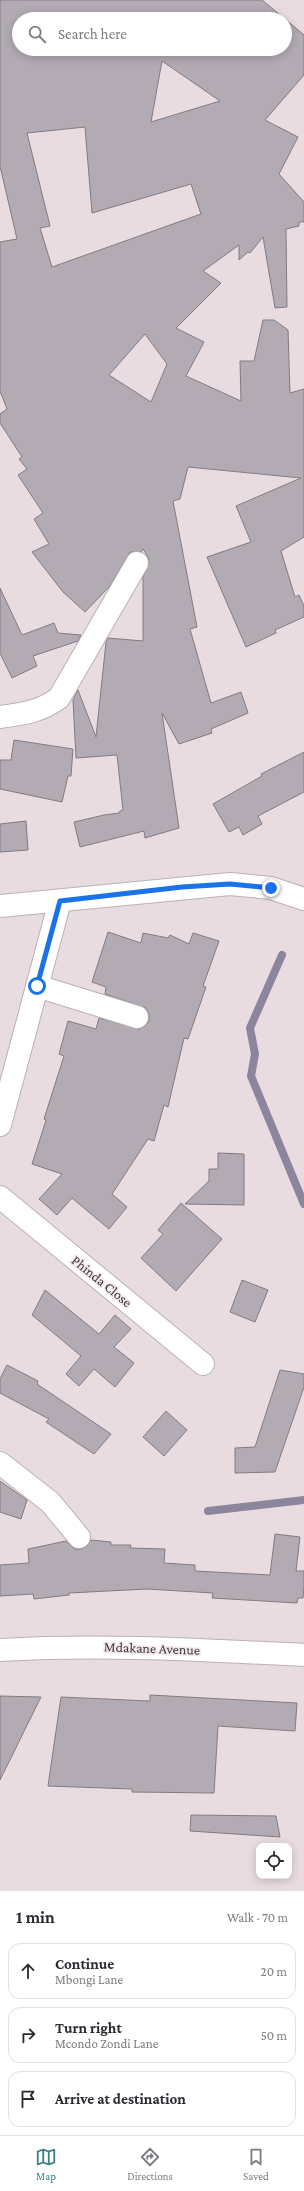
<!DOCTYPE html>
<meta charset="utf-8">
<style>
:root{--surface:#fff;--page:#f2f2f3;--text:#2b2b33;--muted:#7c7c81;--line:#e1e1e2;--accent:#398182}
body{margin:0;font-family:"Crimson Pro",serif;background:var(--page);color:var(--text)}
.controls{position:absolute;right:12px;bottom:12px;display:grid;overflow:hidden;border-radius:8px;box-shadow:0 2px 10px #0003}
.controls button{width:36px;height:36px;display:grid;place-items:center;padding:0;border:0;border-bottom:1px solid var(--line);background:var(--surface);color:var(--text);font:20px sans-serif}
.stop{position:absolute;width:12px;height:12px;margin:-9px;border:3px solid #1a73e8;border-radius:50%;background:#fff}
.stop.end{background:#1a73e8;border-color:#fff;box-shadow:0 1px 4px #0008}
.list{margin:0;padding:0;list-style:none}
h2{display:flex;justify-content:space-between;align-items:center;height:52px;margin:0;padding:0 16px;font-size:17px}
h2 small{font-size:13px;font-weight:400;color:var(--muted)}
.list li{display:grid;grid-template-columns:26px 1fr auto;gap:12px;align-items:center;box-sizing:border-box;height:56px;margin:0 8px 8px;padding:0 8px;border:1px solid var(--line);border-radius:12px}
.list b{display:block;font-size:15px;white-space:nowrap}
.list p{margin:0;font-size:13px;white-space:nowrap;color:var(--muted)}
.list em{font-size:13px;font-style:normal;color:var(--muted)}
.icon{flex:none;width:22px;height:22px;fill:none;stroke:currentColor;stroke-width:2;stroke-linecap:round;stroke-linejoin:round}
.map{position:relative;flex:none;width:304px;height:1891px;overflow:hidden}
.search{position:absolute;background:var(--surface);box-shadow:0 2px 10px #0003;left:12px;right:12px;top:12px;height:44px;display:flex;align-items:center;gap:10px;box-sizing:border-box;padding:0 14px;border-radius:22px;color:var(--muted);font-size:15px}
.sheet{height:244px;background:var(--surface)}
nav{display:flex;justify-content:space-around;align-items:center;box-sizing:border-box;height:56px;border-top:1px solid var(--line);background:var(--surface);font-size:11px;color:var(--muted)}
nav a{display:grid;justify-items:center;gap:2px}
nav .on{color:var(--accent)}
.map>svg:first-child{display:block}
.lines{fill:none;stroke-linecap:round;stroke-linejoin:round}
.stream{stroke:#8b869d;stroke-width:8}
.building{fill:#b3abb4;stroke:#837b83;fill-rule:evenodd}
.minor-casing{stroke:#bcb0b4;stroke-width:24}
.minor{stroke:#fff;stroke-width:22}
.route{stroke:#1a73e8;stroke-width:5}
.labels{text-anchor:middle;stroke-width:3.5;stroke-linejoin:round;paint-order:stroke}
.street-label{font-size:14px;fill:#3d383a;stroke:#f6e9ee}
</style>
<div class="map">
<svg width="304" height="1891" viewBox="0 0 304 1891">
<rect width="100%" height="100%" fill="#e9dce0"/>
<g class="lines">
<g class="stream">
<polyline points="282,955 250,1028 255,1054 251,1076 304,1204"/>
<polyline points="208,1511 304,1500"/>
</g>
</g>
<g class="building">
<path d="M0,0H262L285,19H19V49H285V19L304,35V75L265,120L298,137L279,174L304,202V222H299V226L286,229L287,307L275,308L263,237L250,253L248,252L239,260V245L203,271L221,283L176,328L204,342L186,376L241,401L240,361H254L263,320H274L288,330L290,393L304,389V537L281,551L295,597L299,595L304,606V617L275,630L276,633L246,647L207,557L251,542L236,506L301,478L188,467L180,499L173,501L197,627L190,629L211,703L241,692L248,713L211,729L212,733L179,744L162,713L179,828L145,838L144,831L80,847L74,822L104,815L119,813L120,811L123,810L117,755L76,758L73,700L78,690L96,737L106,642L108,638L143,641V577L149,563L148,557L143,549L141,552H130L110,586L85,612L63,592L32,552L49,544L34,519L43,513L18,475L27,469L19,459L22,457L0,423V414L7,409L0,391V242L17,239L0,166ZM162,61L220,101L151,122ZM85,127L92,213L191,184L201,214L52,267L40,228L50,226L27,133ZM145,334L167,364L151,402L109,375Z"/>
<polygon points="0,588 22,635 54,623 58,633 81,635 78,641 33,656 37,666 12,678 0,653"/>
<polygon points="14,740 73,749 71,776 68,776 62,802 0,789 0,760 11,760"/>
<polygon points="304,752 304,792 258,816 262,824 243,835 239,827 229,832 213,804 262,776 261,774"/>
<polygon points="26,821 28,850 0,852 0,824"/>
<polygon points="108,932 141,943 143,933 168,938 170,935 189,944 193,933 219,941 203,986 206,987 188,1039 184,1038 168,1107 164,1105 154,1141 148,1139 112,1194 127,1207 109,1229 72,1198 57,1215 39,1199 62,1174 32,1164 46,1120 44,1119 64,1056 59,1054 68,1021 96,1029 99,1018 139,1029 145,1026 149,1021 149,1015 146,1008 105,994 106,987 92,982"/>
<polygon points="218,1153 244,1154 244,1205 185,1204 209,1181 209,1169 218,1169"/>
<polygon points="181,1203 222,1239 176,1291 141,1258 163,1234 158,1230"/>
<polygon points="242,1280 268,1290 255,1322 230,1312"/>
<polygon points="45,1290 99,1334 115,1315 131,1329 114,1347 134,1363 115,1387 94,1369 79,1386 66,1374 81,1356 32,1315"/>
<polygon points="7,1365 38,1381 37,1384 111,1434 94,1454 46,1422 49,1419 0,1393 0,1379"/>
<polygon points="280,1370 304,1374 304,1387 275,1472 235,1473 235,1448 255,1447"/>
<polygon points="166,1411 187,1430 164,1456 143,1437"/>
<polygon points="0,1481 27,1500 21,1519 0,1512"/>
<polygon points="275,1534 300,1537 296,1571 304,1571 304,1586 303,1598 298,1598 297,1603 212,1598 213,1593 147,1589 69,1593 69,1595 34,1599 33,1594 0,1596 0,1565 29,1563 28,1549 66,1541 74,1549 81,1549 87,1546 91,1540 111,1542 111,1545 131,1545 130,1548 165,1549 164,1563 195,1565 195,1571 270,1575"/>
<polygon points="150,1695 297,1703 295,1731 218,1726 214,1793 132,1792 132,1789 48,1786 61,1697 150,1701"/>
<polygon points="0,1696 41,1697 0,1780"/>
<polygon points="191,1815 276,1816 280,1837 190,1831"/>
</g>
<g class="lines">
<defs>
<g id="minor">
<path d="M0,717C22,714 40,712 59,698L137,563"/>
<polyline points="0,906 230,884 271,888 304,899"/>
<polyline points="37,986 137,1017"/>
<polyline points="0,1125 60,901"/>
<polyline points="0,1197 203,1364"/>
<polyline points="0,1463 50,1502 79,1537"/>
<path d="M0,1650C103,1644 201,1650 304,1655"/>
</g>
</defs>
<use href="#minor" class="minor-casing"/>
<use href="#minor" class="minor"/>
</g>
<g class="lines">
<polyline class="route" points="37,986 60,901 182,887 230,884 271,888"/>
</g>
<g class="labels">
<g class="street-label">
<text transform="translate(102 1281) rotate(39)" y="5">Phinda Close</text>
<text transform="translate(152 1648) rotate(2)" y="5">Mdakane Avenue</text>
</g>
</g>
</svg>
<div class="controls">
<button><svg class="icon" aria-label="locate" viewBox="0 0 24 24"><circle cx="12" cy="12" r="6"/><path d="M12 2v4M12 18v4M2 12h4M18 12h4"/></svg></button>
</div>
<div class="stop" style="left:37px;top:986px"></div>
<div class="stop end" style="left:271px;top:888px"></div>
<div class="search"><svg class="icon" aria-label="search" viewBox="0 0 24 24"><circle cx="10" cy="10" r="6"/><path d="M15 15l6 6"/></svg>Search here</div>
</div>
<section class="sheet">
<h2>1 min<small>Walk · 70 m</small></h2>
<ul class="list">
<li><svg class="icon" aria-label="ahead" viewBox="0 0 24 24"><path d="M12 20V5M6 11l6-6 6 6"/></svg><div><b>Continue</b><p>Mbongi Lane</p></div><em>20 m</em></li>
<li><svg class="icon" aria-label="right" viewBox="0 0 24 24"><path d="M7 20v-9h11M14 6l5 5-5 5"/></svg><div><b>Turn right</b><p>Mcondo Zondi Lane</p></div><em>50 m</em></li>
<li><svg class="icon" aria-label="arrive" viewBox="0 0 24 24"><path d="M6 21V4h12l-3 4 3 4H6"/></svg><div><b>Arrive at destination</b></div></li>
</ul>
</section>
<nav>
<a class="on"><svg class="icon" aria-label="map" viewBox="0 0 24 24"><path d="M3 6l6-2 6 2 6-2v14l-6 2-6-2-6 2zM9 4v14M15 6v14"/></svg>Map</a>
<a><svg class="icon" aria-label="directions" viewBox="0 0 24 24"><path d="M12 3l9 9-9 9-9-9zM9 14v-3h6M13 9l2 2-2 2"/></svg>Directions</a>
<a><svg class="icon" aria-label="saved" viewBox="0 0 24 24"><path d="M7 4h10v16l-5-4-5 4z"/></svg>Saved</a>
</nav>
